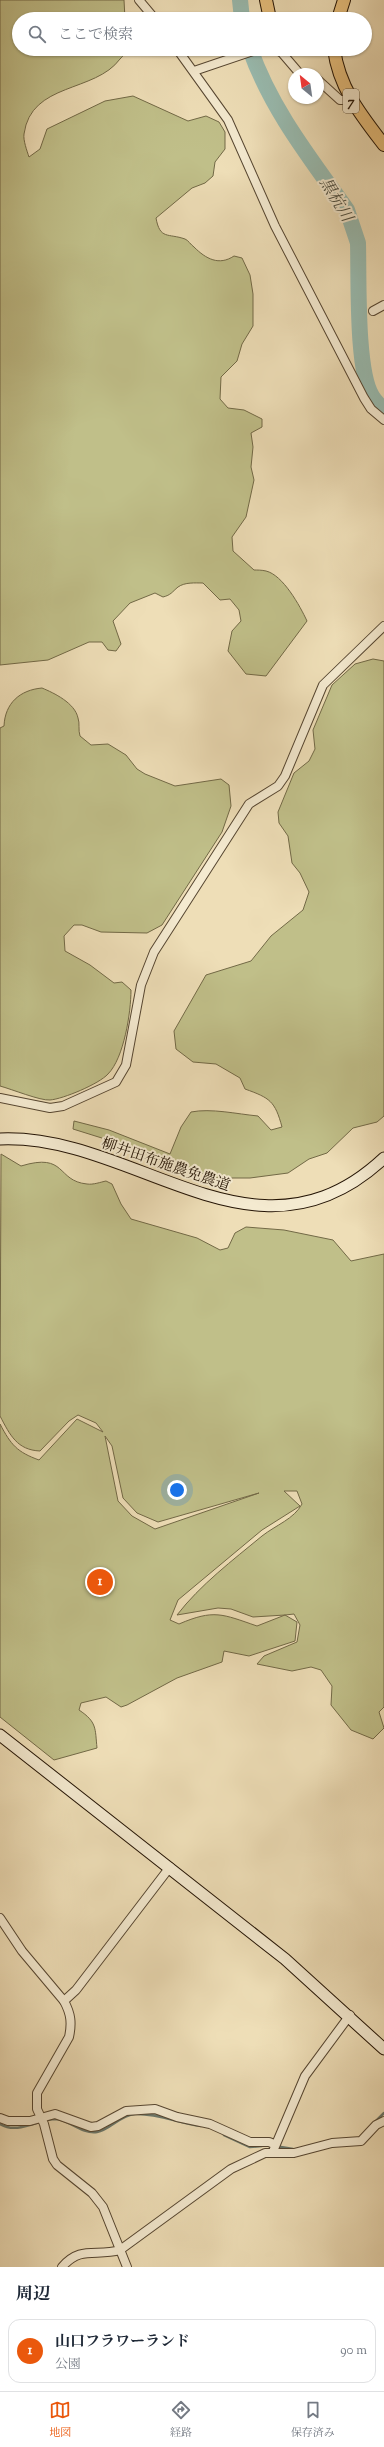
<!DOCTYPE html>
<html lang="ja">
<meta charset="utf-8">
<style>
:root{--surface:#fff;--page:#f2f2f3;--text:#1f2937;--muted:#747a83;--line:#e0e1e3;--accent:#ea580c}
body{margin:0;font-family:"Sorts Mill Goudy","Noto Serif JP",serif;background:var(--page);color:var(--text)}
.compass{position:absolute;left:288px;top:68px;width:36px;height:36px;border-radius:50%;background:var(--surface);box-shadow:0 1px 3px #0004;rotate:331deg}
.you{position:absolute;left:177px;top:1490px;width:14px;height:14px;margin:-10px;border:3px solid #fff;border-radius:50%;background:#1a73e8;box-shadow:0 0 0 6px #1a73e833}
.badge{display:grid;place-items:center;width:26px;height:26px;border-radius:50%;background:var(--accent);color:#fff;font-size:13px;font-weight:700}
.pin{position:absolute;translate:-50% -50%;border:2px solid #fff;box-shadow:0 1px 4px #0006}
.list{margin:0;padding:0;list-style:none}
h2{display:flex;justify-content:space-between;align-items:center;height:52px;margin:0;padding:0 16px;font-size:17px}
h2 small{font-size:13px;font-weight:400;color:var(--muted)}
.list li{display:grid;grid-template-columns:26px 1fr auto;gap:12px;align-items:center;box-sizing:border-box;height:64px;margin:0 8px 8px;padding:0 8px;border:1px solid var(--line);border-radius:12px}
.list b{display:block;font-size:15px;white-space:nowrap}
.list p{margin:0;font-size:13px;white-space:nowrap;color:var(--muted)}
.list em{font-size:13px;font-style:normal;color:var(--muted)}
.icon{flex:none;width:22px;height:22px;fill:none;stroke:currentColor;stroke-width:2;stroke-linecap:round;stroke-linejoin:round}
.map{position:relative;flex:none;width:384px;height:2267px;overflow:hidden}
.search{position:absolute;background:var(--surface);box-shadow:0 1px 3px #0004;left:12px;right:12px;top:12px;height:44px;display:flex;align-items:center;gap:10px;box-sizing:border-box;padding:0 14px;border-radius:22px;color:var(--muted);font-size:15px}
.sheet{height:124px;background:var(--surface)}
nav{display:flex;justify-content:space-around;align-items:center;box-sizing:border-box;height:56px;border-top:1px solid var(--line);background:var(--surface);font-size:11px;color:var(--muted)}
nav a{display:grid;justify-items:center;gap:2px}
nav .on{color:var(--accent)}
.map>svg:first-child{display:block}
.green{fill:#c0bf89;stroke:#726946;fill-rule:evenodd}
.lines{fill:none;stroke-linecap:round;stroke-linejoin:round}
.stream{stroke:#6a786c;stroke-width:2.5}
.river{stroke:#99bcb1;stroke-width:16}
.street-casing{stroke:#564631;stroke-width:10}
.secondary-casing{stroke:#231304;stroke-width:13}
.primary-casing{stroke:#231304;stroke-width:14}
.street{stroke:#f4ead0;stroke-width:8}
.secondary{stroke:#f4ead0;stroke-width:11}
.primary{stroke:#e7bf7c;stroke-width:12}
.labels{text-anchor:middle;stroke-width:4;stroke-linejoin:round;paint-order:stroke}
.shield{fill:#f4ead0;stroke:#625441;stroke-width:1}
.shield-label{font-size:14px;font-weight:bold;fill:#231304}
.street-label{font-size:15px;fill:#231304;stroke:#f4ead0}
.water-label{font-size:16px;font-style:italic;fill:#4c4e41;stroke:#f4ead0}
</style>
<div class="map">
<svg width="384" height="2267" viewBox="0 0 384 2267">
<rect width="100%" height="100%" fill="#eedeb7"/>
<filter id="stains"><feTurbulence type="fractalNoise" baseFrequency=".005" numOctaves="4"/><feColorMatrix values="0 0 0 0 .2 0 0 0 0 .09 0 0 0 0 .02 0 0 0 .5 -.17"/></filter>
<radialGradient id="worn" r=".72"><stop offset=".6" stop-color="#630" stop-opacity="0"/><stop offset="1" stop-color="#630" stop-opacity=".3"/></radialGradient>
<g class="green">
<path d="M0,0H124L125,19H19V49H126C126,53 123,56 120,59C95,93 31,82 24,134C23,140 27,151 29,157L40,149L47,129L105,101L133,96L188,121L206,116L219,122L225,132V149L215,162L213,176L205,183L192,188L156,218C160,240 168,233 185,239C188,240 191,245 194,247C206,259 219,266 234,256L242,258L250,275L253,294V326L242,344L237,361L221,377L220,399L228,408L244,410L262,419V427L251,433L253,447L251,467L254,480L246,517L232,537L233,551L254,570C257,570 262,570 266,571C283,575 300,606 307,621L266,676L246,674L228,651L232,631L241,621L239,610L230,599L220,600L203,583C195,583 185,582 178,587C172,592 171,595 163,597L155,593L130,603L113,621L121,644L116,651L108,650L102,642H89L48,660L0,665Z"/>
<path d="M373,659L384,661V1116L377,1122L353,1128L327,1153L309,1159L288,1173L250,1178H219L179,1167L121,1144L73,1129L74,1121L109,1130L170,1154L181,1127L191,1112C211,1108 237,1114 258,1116L271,1130L282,1127C275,1101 270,1098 245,1089L240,1078L216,1064L193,1062L176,1049L174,1031L206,975L251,961L271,936L303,910L309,892L300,873L292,863L288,836L279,823L278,812L294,773L309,761L315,749L313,730L332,685L355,664Z"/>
<path d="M42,688C54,693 75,703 78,718C80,723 78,730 80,736L91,745L108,744L126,755L137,769L145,774L175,786L221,779L229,785L231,806L222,832L162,925L147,933L101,932L82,925H74L64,936L65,951L90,965L114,983L122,982L131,990C131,1012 124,1058 108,1074C99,1084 63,1099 50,1100C41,1101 11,1089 0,1086V728L4,726C5,703 20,690 42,688Z"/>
<path d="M1,1154L21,1166C67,1152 56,1181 87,1184C93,1185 101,1182 106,1181L112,1184L121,1204L131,1219L197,1238L220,1250L228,1248L235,1233L246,1227L284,1230L333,1240L351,1261L384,1254V1707L379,1712L384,1728L373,1739L351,1730L331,1705L332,1686L321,1670L311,1667L292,1671L257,1664L264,1656L297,1642L300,1625L294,1614L285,1615L297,1622L295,1641L249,1656L224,1651L222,1662L177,1678L127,1705L121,1707L106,1697L81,1703L79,1710C97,1722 95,1728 97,1748L54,1760L0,1717V1424C11,1445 17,1452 39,1460L77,1419L103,1432L96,1423L78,1415L69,1421L40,1451C17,1450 10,1435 0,1416ZM105,1436L112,1446L123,1498L137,1513L158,1522L259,1493L155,1529L132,1516L118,1501ZM284,1491H297L302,1504C294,1519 276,1525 262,1536C233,1560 200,1585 177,1615L218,1608L231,1609L253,1617L285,1615L257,1626C222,1614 214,1609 179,1624L170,1620L178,1600L262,1530L300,1506Z"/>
</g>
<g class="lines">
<g class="stream">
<polyline points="374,2123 384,2113"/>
<path d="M0,2124C18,2135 38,2119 56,2119C70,2120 81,2134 97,2132C110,2130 120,2115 135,2114C158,2113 178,2123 201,2126"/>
<polyline points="224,2135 250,2147 262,2146"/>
<polyline points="281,2147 293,2149"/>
</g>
<g class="river">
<polyline points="240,0 242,19"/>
<path d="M250,49C271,109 310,158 347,210L358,243C359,277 356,371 372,396C375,401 380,406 384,410"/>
</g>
<defs>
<g id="street">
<polyline points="139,0 155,19"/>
<polyline points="177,49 228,120 275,226 364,398 371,409 384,420"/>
<polyline points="276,49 282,53 300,74"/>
<polyline points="194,71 259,49"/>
<polyline points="318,80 340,100 351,100"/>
<polyline points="373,311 384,305"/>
<polyline points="0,1098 50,1108 63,1106 116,1082 126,1065 141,985 154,952 249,804 278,786 285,776 323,685 384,626"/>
<path d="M0,1918L22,1951L64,2001C71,2014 72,2023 69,2037L37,2093V2109L44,2124L53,2159L57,2165L92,2193L103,2207L127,2267"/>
<polyline points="64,2001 76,1990 170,1867"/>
<polyline points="0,2118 8,2121 30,2121 55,2114 91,2127 98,2126 126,2111 155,2109 177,2117 210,2124 250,2142 269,2142 274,2144"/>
<polyline points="274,2149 305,2076 350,2015"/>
<path d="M62,2267C81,2245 96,2257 120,2250L231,2169L265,2153H294L332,2143L361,2141L376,2125L384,2121"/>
</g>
<g id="secondary">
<path d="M0,1139C136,1133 256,1278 384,1158"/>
<polyline points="0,1735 285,1959 384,2049"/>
</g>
<g id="primary">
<polyline points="266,0 270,19"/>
<polyline points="338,19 344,0"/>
<path d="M334,49C339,88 361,115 384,145"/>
</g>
</defs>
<use href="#street" class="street-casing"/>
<use href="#secondary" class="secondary-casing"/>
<use href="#primary" class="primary-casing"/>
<use href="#street" class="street"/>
<use href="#secondary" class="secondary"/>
<use href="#primary" class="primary"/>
</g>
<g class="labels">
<rect class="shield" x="343" y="89" width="16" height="24" rx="3"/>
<g class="shield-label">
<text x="351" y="106">7</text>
</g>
<g class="street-label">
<text transform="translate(166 1164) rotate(19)" y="5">柳井田布施農免農道</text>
</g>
<g class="water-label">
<text transform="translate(337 199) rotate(59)" y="6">黒杭川</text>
</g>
</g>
<rect width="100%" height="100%" filter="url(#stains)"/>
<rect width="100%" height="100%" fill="url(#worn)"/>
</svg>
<svg class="compass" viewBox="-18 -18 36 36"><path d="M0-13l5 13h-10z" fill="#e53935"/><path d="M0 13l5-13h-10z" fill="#747a83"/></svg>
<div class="you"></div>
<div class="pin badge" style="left:100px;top:1582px">1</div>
<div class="search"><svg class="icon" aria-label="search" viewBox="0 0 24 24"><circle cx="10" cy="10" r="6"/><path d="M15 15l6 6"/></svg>ここで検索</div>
</div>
<section class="sheet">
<h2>周辺<small></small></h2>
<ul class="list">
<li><span class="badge">1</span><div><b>山口フラワーランド</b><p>公園</p></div><em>90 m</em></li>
</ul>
</section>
<nav>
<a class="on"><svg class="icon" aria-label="map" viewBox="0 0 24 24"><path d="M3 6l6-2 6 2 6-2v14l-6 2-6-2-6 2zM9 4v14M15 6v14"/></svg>地図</a>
<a><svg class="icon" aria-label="directions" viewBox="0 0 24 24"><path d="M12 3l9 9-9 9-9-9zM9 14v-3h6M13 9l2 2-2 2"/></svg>経路</a>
<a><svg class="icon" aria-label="saved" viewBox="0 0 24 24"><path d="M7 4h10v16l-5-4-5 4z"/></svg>保存済み</a>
</nav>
